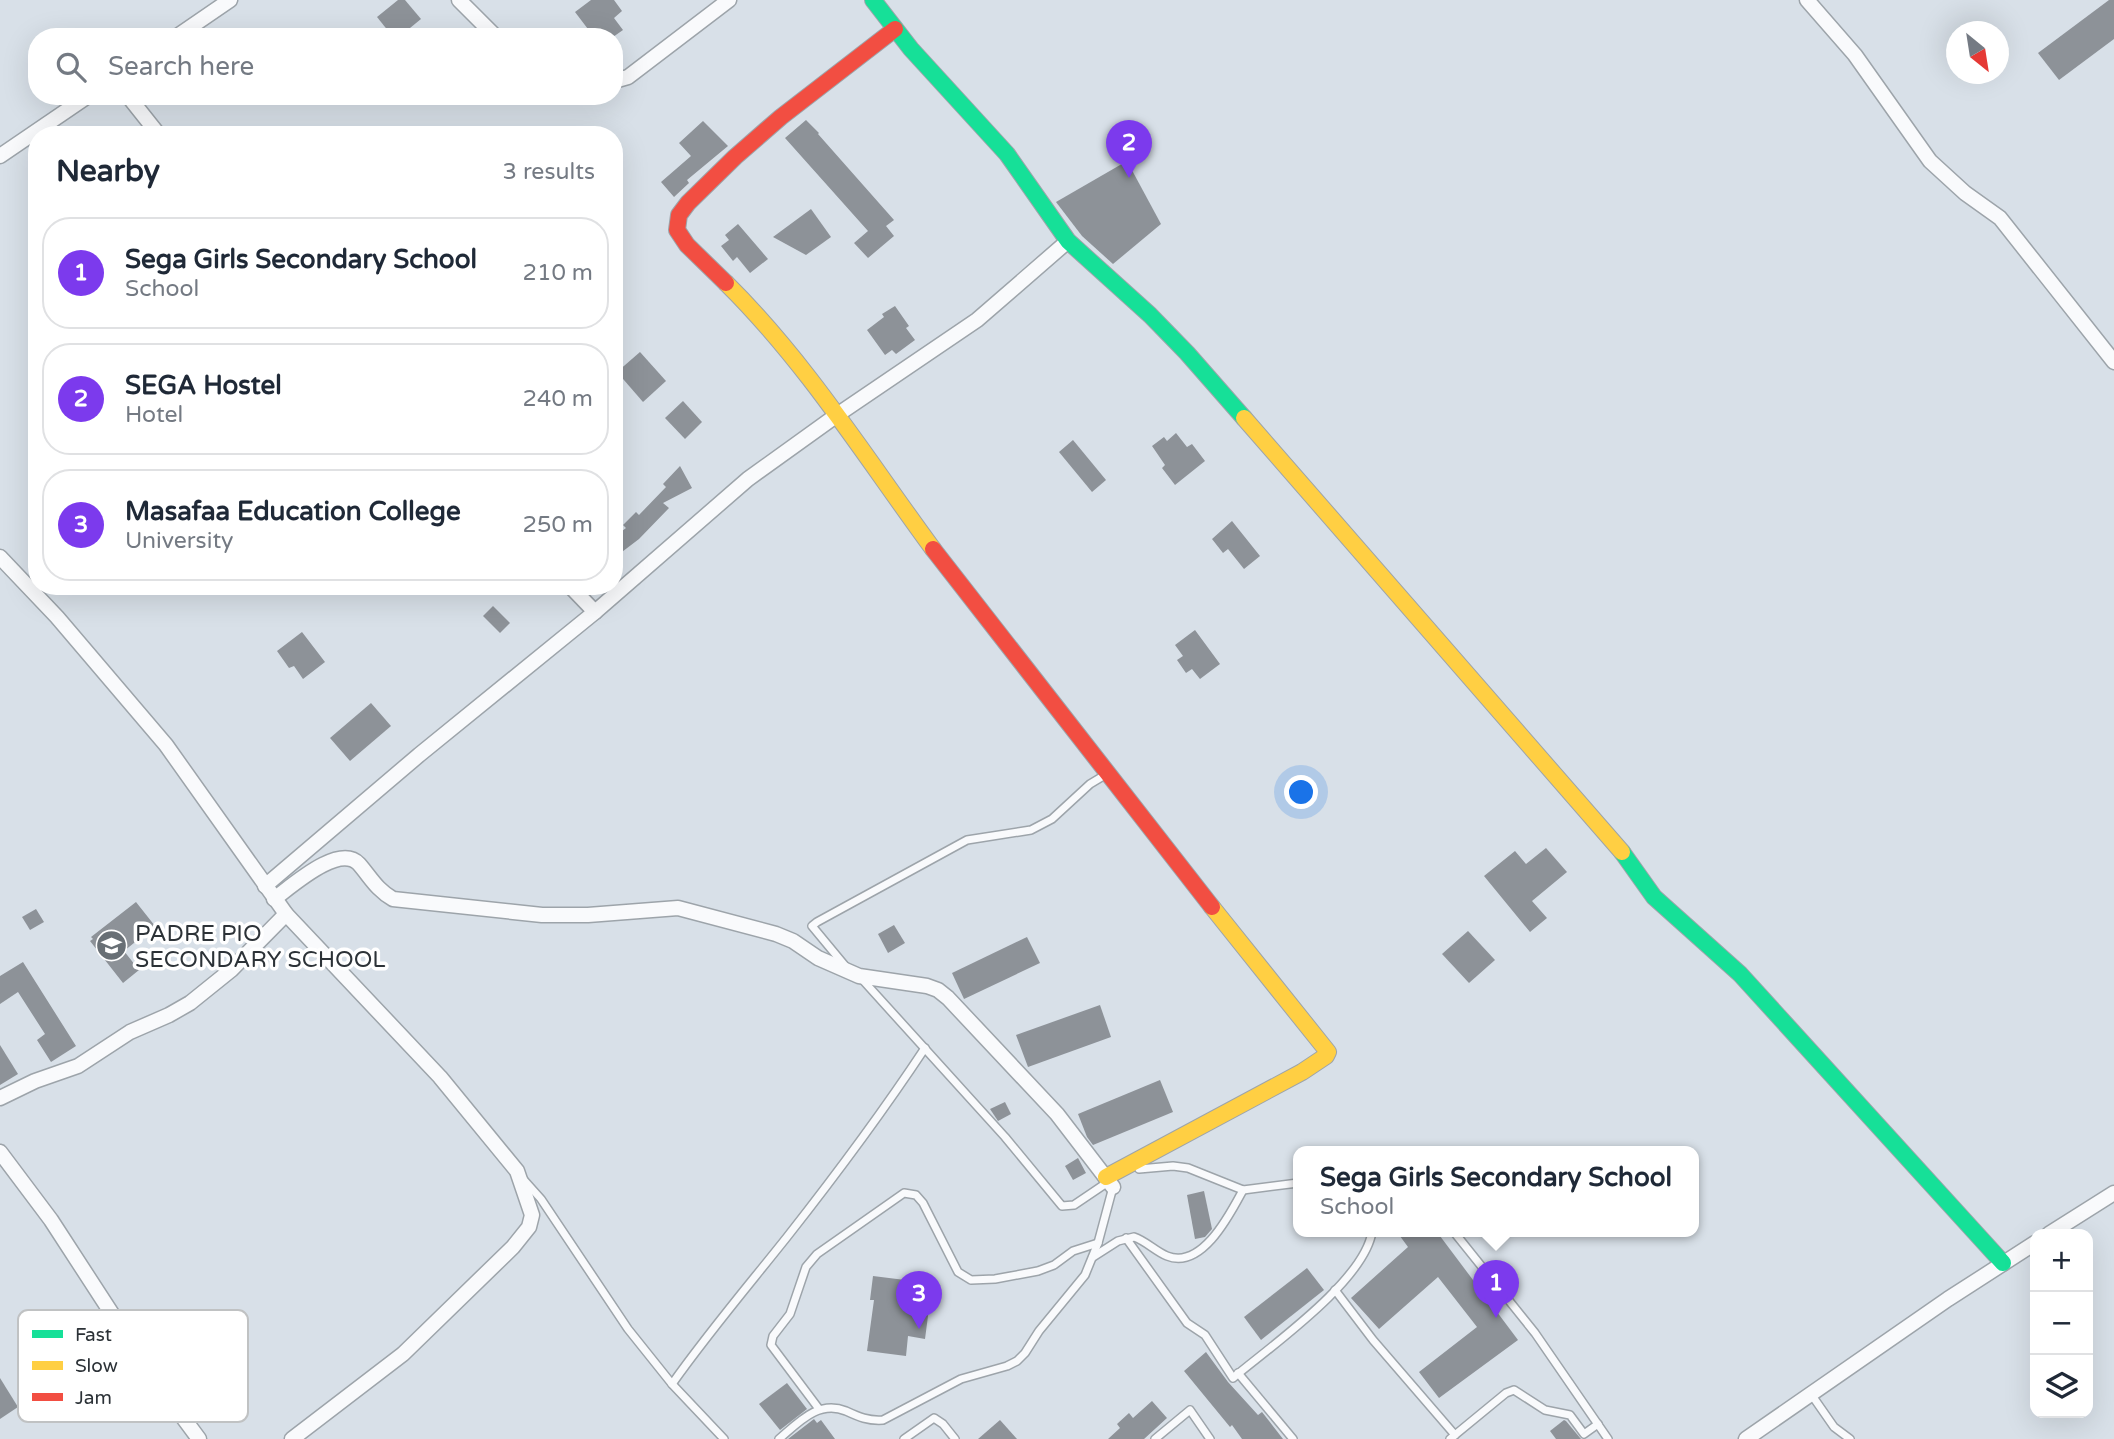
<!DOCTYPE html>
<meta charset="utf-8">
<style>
:root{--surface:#fff;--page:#f6f6f7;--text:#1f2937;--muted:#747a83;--line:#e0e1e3;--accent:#7c3aed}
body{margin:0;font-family:"Varela Round",sans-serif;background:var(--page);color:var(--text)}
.controls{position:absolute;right:21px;bottom:21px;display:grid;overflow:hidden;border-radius:14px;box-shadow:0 7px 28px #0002}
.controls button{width:63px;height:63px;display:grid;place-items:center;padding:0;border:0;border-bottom:2px solid var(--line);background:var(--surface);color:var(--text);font:35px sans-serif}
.compass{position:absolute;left:1946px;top:21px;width:63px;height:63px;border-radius:50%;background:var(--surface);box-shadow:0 7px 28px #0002;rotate:150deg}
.you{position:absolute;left:1302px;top:793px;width:24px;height:24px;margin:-18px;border:5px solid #fff;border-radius:50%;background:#1a73e8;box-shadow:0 0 0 10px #1a73e833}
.badge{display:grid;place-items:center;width:46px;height:46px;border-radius:50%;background:var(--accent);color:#fff;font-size:23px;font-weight:700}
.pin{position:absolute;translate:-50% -58px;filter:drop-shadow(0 2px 4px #0008)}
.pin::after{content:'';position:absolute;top:37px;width:24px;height:21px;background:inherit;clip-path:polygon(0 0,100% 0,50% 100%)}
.popup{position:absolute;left:1293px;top:1146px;width:406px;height:91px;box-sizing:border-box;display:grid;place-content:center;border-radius:14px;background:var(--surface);filter:drop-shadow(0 2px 5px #0005);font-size:23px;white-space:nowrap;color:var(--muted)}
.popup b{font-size:26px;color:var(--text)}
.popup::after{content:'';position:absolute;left:50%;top:100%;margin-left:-14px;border:14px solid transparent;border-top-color:var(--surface)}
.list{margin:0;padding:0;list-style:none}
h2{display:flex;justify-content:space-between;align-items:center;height:91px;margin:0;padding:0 28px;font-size:30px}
h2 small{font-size:23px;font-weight:400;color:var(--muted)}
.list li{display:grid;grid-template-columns:46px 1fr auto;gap:21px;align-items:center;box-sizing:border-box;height:112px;margin:0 14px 14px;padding:0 14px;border:2px solid var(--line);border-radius:28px}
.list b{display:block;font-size:26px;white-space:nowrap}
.list p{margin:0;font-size:23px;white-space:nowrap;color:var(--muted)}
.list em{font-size:23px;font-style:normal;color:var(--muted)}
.icon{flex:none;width:38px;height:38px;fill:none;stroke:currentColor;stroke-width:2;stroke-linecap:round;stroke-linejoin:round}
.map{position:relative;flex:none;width:2114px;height:1439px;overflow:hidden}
.search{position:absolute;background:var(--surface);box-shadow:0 7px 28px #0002;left:28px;top:28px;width:595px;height:77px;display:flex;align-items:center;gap:18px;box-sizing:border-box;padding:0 24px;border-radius:28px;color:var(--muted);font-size:26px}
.panel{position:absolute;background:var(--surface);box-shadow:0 7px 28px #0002;left:28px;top:126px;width:595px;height:469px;border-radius:28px}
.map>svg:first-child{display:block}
.building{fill:#8d9298}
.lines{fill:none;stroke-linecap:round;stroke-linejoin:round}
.lane-casing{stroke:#9da4aa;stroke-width:10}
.street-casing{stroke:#9da4aa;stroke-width:17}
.fast-casing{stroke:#9da4aa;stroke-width:18}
.slow-casing{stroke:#9da4aa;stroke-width:18}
.jam-casing{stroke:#9da4aa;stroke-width:18}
.lane{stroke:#f9fafc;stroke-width:7}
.street{stroke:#f9fafc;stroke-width:14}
.fast{stroke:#16e098;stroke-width:16}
.slow{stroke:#ffcf43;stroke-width:16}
.jam{stroke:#f24e42;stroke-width:16}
.labels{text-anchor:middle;stroke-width:7;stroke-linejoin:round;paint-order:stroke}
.poi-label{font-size:23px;fill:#2c3237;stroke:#fff;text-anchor:start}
.key{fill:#fff;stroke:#c0c2c3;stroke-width:2}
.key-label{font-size:19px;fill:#2c3237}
</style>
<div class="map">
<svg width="2114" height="1439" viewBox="0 0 2114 1439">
<rect width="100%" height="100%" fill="#d8e0e8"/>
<g class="building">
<polygon points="398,0 405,0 421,19 399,37 393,37 377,17"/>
<polygon points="591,0 614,0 622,11 614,18 623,30 613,37 594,37 575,12"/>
<polygon points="2109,0 2114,0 2114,39 2059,80 2038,53"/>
<polygon points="806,120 819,133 818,134 894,220 886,226 894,236 868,258 854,243 868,231 785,138"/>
<polygon points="703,121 728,146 687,180 689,183 674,197 661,182 691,156 679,143"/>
<polygon points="1127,161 1161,224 1113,264 1082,236 1056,202"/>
<polygon points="811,209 831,237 806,255 773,237"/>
<polygon points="738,224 768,259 750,273 737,257 733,261 721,246 729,240 725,235"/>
<polygon points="895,306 909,326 906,328 915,340 896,354 892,350 885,355 867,330 884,317 882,314"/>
<polygon points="640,352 666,381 643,402 617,372"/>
<polygon points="683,401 702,422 685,439 665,418"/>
<polygon points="1176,433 1187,447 1192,444 1205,461 1175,485 1162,468 1165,465 1152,446 1164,437 1167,441"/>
<polygon points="1073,440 1106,480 1092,492 1059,452"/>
<polygon points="680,466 692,488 663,503 669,508 639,539 614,558 614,537 626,528 623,525 636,512 639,515 666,487 663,484"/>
<polygon points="1232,521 1260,556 1244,569 1228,549 1223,553 1212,539"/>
<polygon points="493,606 510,623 500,633 483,616"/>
<polygon points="1195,630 1220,664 1200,679 1192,669 1186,673 1177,660 1183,656 1175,645"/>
<polygon points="302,632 325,662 303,679 294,666 289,668 277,651"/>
<polygon points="371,703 391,726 350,761 330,738"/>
<polygon points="1546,848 1567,872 1532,901 1547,918 1530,932 1484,876 1515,851 1526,864"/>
<polygon points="136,902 155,926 124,951 139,970 123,983 90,941 93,939 91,937"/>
<polygon points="36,909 44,922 30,930 22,917"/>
<polygon points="894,925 905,943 888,953 878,934"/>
<polygon points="1468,931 1495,960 1469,983 1442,954"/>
<polygon points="1027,937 1040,963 964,999 952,973"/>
<polygon points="23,962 76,1046 51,1062 37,1040 45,1034 18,992 0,1004 0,976"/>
<polygon points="1100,1005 1111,1037 1028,1067 1016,1035"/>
<polygon points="0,1045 18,1074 0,1085"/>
<polygon points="1160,1080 1173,1112 1093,1145 1087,1137 1078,1114"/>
<polygon points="1005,1102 1011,1114 998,1121 990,1109"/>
<polygon points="1078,1158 1086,1173 1073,1180 1065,1166"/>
<polygon points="1204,1191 1212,1229 1205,1237 1195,1239 1187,1195"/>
<polygon points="1397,1232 1437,1232 1518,1340 1439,1398 1419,1372 1477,1327 1438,1277 1379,1329 1351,1298 1408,1247"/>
<polygon points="1307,1268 1324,1290 1261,1340 1244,1317"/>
<polygon points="873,1276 929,1283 927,1293 931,1293 925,1339 908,1336 906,1356 867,1351 874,1300 870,1300"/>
<polygon points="1206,1352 1228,1382 1258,1415 1262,1412 1283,1439 1242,1439 1232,1425 1230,1427 1184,1371"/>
<polygon points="0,1378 18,1407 0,1419"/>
<polygon points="787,1383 807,1409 780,1430 759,1404"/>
<polygon points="1152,1401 1167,1418 1144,1439 1108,1439 1120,1428 1117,1424 1129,1413 1133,1418"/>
<polygon points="814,1419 817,1423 821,1420 835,1439 788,1439"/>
<polygon points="1000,1420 1017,1439 978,1439"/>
<polygon points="1564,1420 1566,1421 1581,1439 1556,1439 1550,1431"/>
</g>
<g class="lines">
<defs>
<g id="lane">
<polyline points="846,967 812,926 817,922 967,840 1031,830 1052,819 1090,784 1105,775"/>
<polyline points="860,977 1005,1137 1062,1206 1074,1205 1108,1182"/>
<polyline points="1139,1169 1173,1166 1188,1168 1243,1190 1298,1183"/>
<polyline points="524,1180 541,1199 628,1329 672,1384 724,1439"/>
<polyline points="1454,1232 1535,1333 1608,1439"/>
<path d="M1126,1238L1187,1323L1205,1335L1233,1378C1271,1346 1364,1281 1372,1232"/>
<path d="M1093,1257L1118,1241L1134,1237C1146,1241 1155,1251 1167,1256C1202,1270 1230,1214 1243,1190"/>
<polyline points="1335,1290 1373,1340 1455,1435"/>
<polyline points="1238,1373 1293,1439"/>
<path d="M672,1384C708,1333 748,1286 787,1237C835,1176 882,1113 925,1048"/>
<polyline points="1811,1394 1834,1427 1850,1439"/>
<polyline points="819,1409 771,1345 773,1336 790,1314 806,1267 817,1254 904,1193 916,1195 923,1203 958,1272 971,1280 995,1279 1038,1271 1054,1265 1073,1251 1098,1243"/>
<path d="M779,1439C799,1422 818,1400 846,1411C859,1417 868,1421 883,1420L961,1379L1007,1366L1017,1361L1025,1353L1039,1331L1085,1275L1098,1243L1113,1187"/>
<polyline points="904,1439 934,1418 943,1424 955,1439"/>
<polyline points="1155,1439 1190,1410 1210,1439"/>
<polyline points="1450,1439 1506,1393 1514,1390 1545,1410 1570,1415 1584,1434 1598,1424"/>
</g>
<g id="street">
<polyline points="459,0 496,37"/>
<polyline points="1807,0 1855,55 1930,161 1965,193 2000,218 2114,362"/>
<polyline points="176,37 230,0"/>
<polyline points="614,81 628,77 729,0"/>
<polyline points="128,96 159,135"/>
<polyline points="0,156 88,96"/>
<polyline points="0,557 57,617 166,745 286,914 440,1077 517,1171 532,1215 529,1227 513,1247 403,1354 292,1439"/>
<polyline points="570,586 595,612"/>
<polyline points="265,886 419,755 595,612 748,479 837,415 977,320 1068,241"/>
<path d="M274,899C292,886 339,843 359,864C371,878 377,890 393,899L542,915H588L678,908L776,934L793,941L818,958L859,976L927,986L938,990L948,998L1057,1114L1113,1187"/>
<polyline points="0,1098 35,1081 78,1066 130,1032 169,1015 190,1003 231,970 286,914"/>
<polyline points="0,1152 51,1220 153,1377 199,1439"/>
<polyline points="2049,1234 2114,1193"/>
<polyline points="1746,1439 1948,1299 2035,1243"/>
</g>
<g id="fast">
<polyline points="873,0 911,49 1007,154 1068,241 1150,315 1187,353 1244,418"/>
<polyline points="1622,852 1654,897 1740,974 2003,1263"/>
</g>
<g id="slow">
<path d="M726,283C806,362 866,458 933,549"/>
<polyline points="1244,418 1622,852"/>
<polyline points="1106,1177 1302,1072 1326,1056 1328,1052 1212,907"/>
</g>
<g id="jam">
<polyline points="726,283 687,245 677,230 679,215 688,203 735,157 781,117 895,29"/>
<polyline points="933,549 1212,907"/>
</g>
</defs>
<use href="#lane" class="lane-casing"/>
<use href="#street" class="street-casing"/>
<use href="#fast" class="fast-casing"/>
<use href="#slow" class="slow-casing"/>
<use href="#jam" class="jam-casing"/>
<use href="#lane" class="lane"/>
<use href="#street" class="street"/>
<use href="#fast" class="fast"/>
<use href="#slow" class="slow"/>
<use href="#jam" class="jam"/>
</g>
<defs>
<symbol id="school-disc" viewBox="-11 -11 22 22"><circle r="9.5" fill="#686f75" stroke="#fff"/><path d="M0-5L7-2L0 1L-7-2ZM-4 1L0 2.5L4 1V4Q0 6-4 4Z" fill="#fff"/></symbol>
</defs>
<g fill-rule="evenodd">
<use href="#school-disc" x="94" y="928" width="35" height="35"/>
</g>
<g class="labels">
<g class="poi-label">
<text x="135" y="941">PADRE PIO<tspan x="135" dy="26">SECONDARY SCHOOL</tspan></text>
</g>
</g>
<rect x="18" y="1310" width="230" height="112" rx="10" class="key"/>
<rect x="32" y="1330" width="31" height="8" fill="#16e098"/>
<rect x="32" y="1361" width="31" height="9" fill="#ffcf43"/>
<rect x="32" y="1393" width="31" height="8" fill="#f24e42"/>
<g class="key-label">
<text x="75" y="1341">Fast</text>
<text x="75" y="1372">Slow</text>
<text x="75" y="1404">Jam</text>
</g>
</svg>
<div class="controls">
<button>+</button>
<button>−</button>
<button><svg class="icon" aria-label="layers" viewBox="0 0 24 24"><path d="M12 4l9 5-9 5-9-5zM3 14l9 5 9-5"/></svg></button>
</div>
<svg class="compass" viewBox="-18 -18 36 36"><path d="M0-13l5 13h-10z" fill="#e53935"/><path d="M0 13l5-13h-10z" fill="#747a83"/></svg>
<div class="you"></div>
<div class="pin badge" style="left:1496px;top:1318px">1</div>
<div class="popup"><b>Sega Girls Secondary School</b>School</div>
<div class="pin badge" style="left:1129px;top:178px">2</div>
<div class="pin badge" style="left:919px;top:1329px">3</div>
<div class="search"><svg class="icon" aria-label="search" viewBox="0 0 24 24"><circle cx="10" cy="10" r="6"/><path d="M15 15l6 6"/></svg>Search here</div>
<section class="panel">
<h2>Nearby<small>3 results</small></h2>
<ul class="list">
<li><span class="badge">1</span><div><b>Sega Girls Secondary School</b><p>School</p></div><em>210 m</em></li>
<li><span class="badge">2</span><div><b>SEGA Hostel</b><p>Hotel</p></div><em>240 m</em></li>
<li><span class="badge">3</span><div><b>Masafaa Education College</b><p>University</p></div><em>250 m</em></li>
</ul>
</section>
</div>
